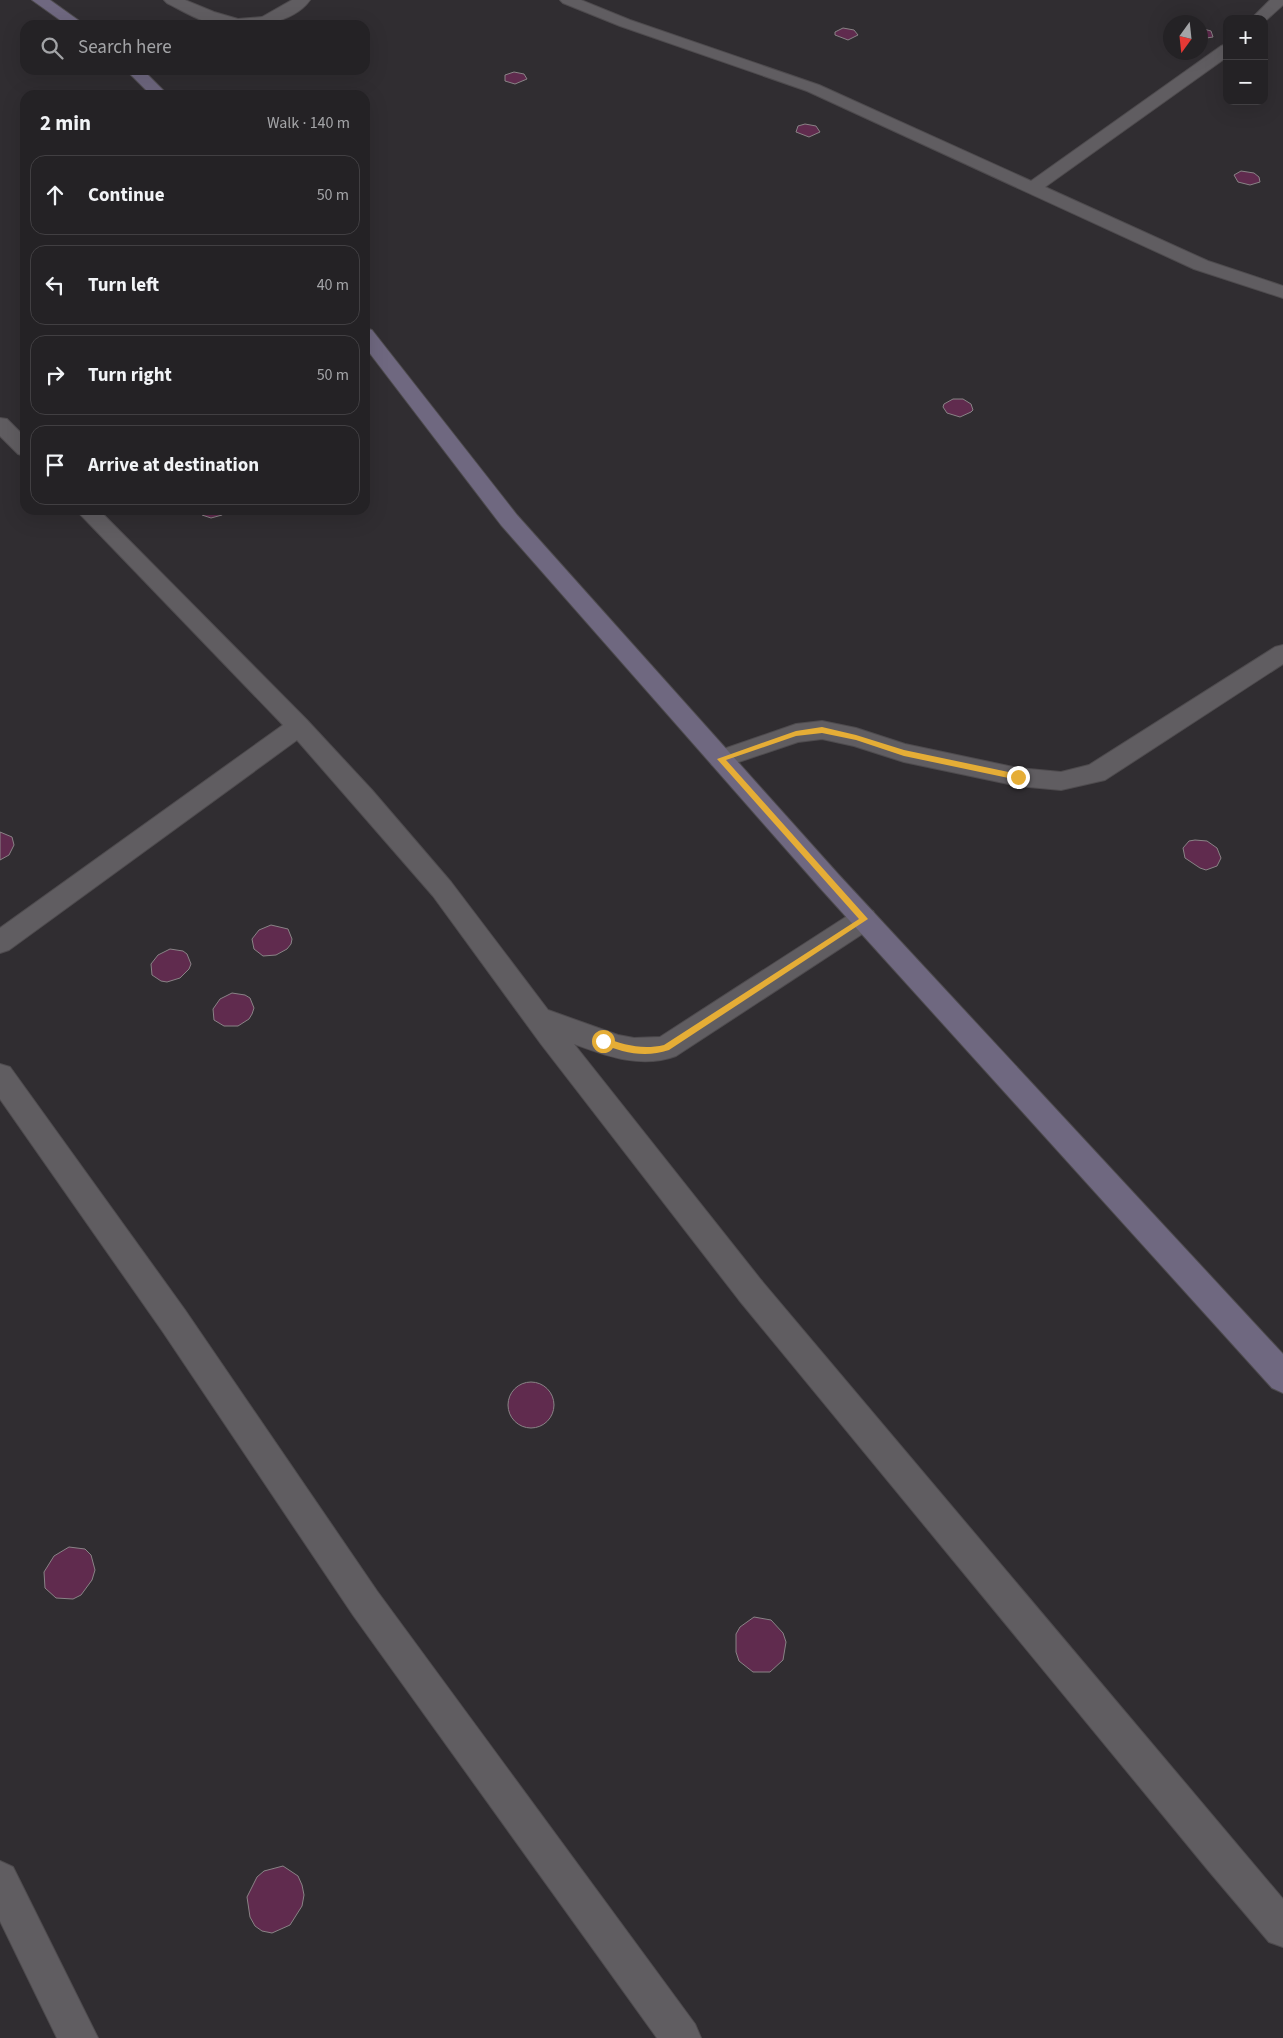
<!DOCTYPE html>
<html lang="en">
<head>
<meta charset="utf-8">
<style>
  :root { --surface:#242225; --page:#302f32; --text:#f1f3f6; --muted:#a3a4a7; --line:#413f42 }
  body { margin:0; font-family:"Source Sans 3",sans-serif; background:var(--page); color:var(--text) }
  .controls { position:absolute; right:15px; top:15px; display:grid; overflow:hidden; border-radius:10px; box-shadow:0 5px 20px #0002 }
  .controls button { width:45px; height:45px; display:grid; place-items:center; padding:0; border:0; border-bottom:1px solid var(--line); background:var(--surface); color:var(--text); font:25px sans-serif }
  .compass { position:absolute; left:1163px; top:15px; width:45px; height:45px; border-radius:50%; background:var(--surface); box-shadow:0 5px 20px #0002; rotate:195deg }
  .stop { position:absolute; width:15px; height:15px; margin:-11px; border:4px solid #e5ad36; border-radius:50%; background:#fff }
  .stop.end { background:#e5ad36; border-color:#fff; box-shadow:0 1px 5px #0008 }
  .list { margin:0; padding:0; list-style:none }
  h2 { display:flex; justify-content:space-between; align-items:center; height:65px; margin:0; padding:0 20px; font-size:21px }
  h2 small { font-size:16px; font-weight:400; color:var(--muted) }
  .list li { display:grid; grid-template-columns:32px 1fr auto; gap:15px; align-items:center; box-sizing:border-box; height:80px; margin:0 10px 10px; padding:0 10px; border:1px solid var(--line); border-radius:15px }
  .list b { display:block; font-size:19px; white-space:nowrap }
  .list em { font-size:16px; font-style:normal; color:var(--muted) }
  .icon { flex:none; width:28px; height:28px; fill:none; stroke:currentColor; stroke-width:2; stroke-linecap:round; stroke-linejoin:round }
  .map { position:relative; flex:none; width:1283px; height:2038px; overflow:hidden }
  .search { position:absolute; background:var(--surface); box-shadow:0 5px 20px #0002; left:20px; top:20px; width:350px; height:55px; display:flex; align-items:center; gap:12px; box-sizing:border-box; padding:0 18px; border-radius:15px; color:var(--muted); font-size:19px }
  .panel { position:absolute; background:var(--surface); box-shadow:0 5px 20px #0002; left:20px; top:90px; width:350px; height:425px; border-radius:15px }
  .map>svg:first-child { display:block }
</style>
</head>
<body>
<div class="map">
<svg width="1283" height="2038" viewBox="0 0 1283 2038">
  <rect width="100%" height="100%" fill="#302d31"/>
  <g fill="#602b4e" stroke="#898386">
    <path d="M 843,28 L 854,30 L 858,35 L 848,40 L 835,35 L 835,32 Z"/>
    <path d="M 1200,28 L 1211,31 L 1213,37 L 1200,39 Z"/>
    <path d="M 514,72 L 524,74 L 527,79 L 515,84 L 505,81 L 505,75 Z"/>
    <path d="M 805,124 L 816,126 L 820,132 L 809,137 L 796,132 L 798,126 Z"/>
    <path d="M 1241,171 L 1254,173 L 1259,177 L 1260,182 L 1250,185 L 1238,182 L 1234,175 Z"/>
    <path d="M 953,399 L 963,399 L 971,404 L 973,410 L 971,412 L 960,417 L 947,413 L 943,407 L 944,404 Z"/>
    <path d="M 198,510 L 228,510 L 222,515 L 211,518 L 202,515 Z"/>
    <path d="M 0,832 L 12,837 L 14,845 L 9,855 L 0,860 Z"/>
    <path d="M 1195,840 L 1207,841 L 1217,848 L 1221,858 L 1217,866 L 1206,870 L 1200,868 L 1185,858 L 1183,848 L 1189,841 Z"/>
    <path d="M 271,925 L 288,929 L 292,939 L 291,944 L 287,949 L 276,955 L 263,956 L 254,949 L 252,939 L 259,930 Z"/>
    <path d="M 170,949 L 183,951 L 187,954 L 191,964 L 189,969 L 180,978 L 167,982 L 161,981 L 152,975 L 151,964 L 158,955 Z"/>
    <path d="M 232,993 L 245,995 L 250,998 L 254,1008 L 252,1014 L 249,1019 L 238,1026 L 224,1026 L 214,1020 L 213,1009 L 220,999 Z"/>
    <circle cx="531" cy="1405" r="23"/>
    <path d="M 69,1547 L 85,1549 L 91,1555 L 95,1570 L 92,1580 L 81,1595 L 73,1599 L 56,1598 L 45,1588 L 44,1572 L 54,1556 Z"/>
    <path d="M 754,1617 L 771,1620 L 783,1633 L 786,1642 L 783,1660 L 770,1672 L 753,1672 L 739,1661 L 736,1652 L 736,1634 L 740,1627 Z"/>
    <path d="M 283,1866 L 298,1876 L 302,1885 L 304,1895 L 302,1906 L 290,1925 L 272,1933 L 262,1931 L 255,1926 L 250,1917 L 247,1897 L 257,1877 L 264,1871 Z"/>
  </g>
  <g fill="none" stroke-linecap="round" stroke-linejoin="round">
    <defs>
      <g id="street">
        <path d="M 164,0 L 185,0 L 214,12 L 238,19 L 262,17 L 292,0 L 310,0 C 292,25 248,29 220,25 C 202,23 183,11 167,3 Z"/>
        <path d="M 560,0 L 581,0 L 630,20 L 819,85 L 1031,181 L 1221,46 L 1227,44 L 1227,57 L 1045,187 L 1208,261 L 1283,286 L 1283,298 L 1194,269 L 807,91 L 620,26 L 563,3 Z"/>
        <path d="M 1270,0 L 1283,0 L 1283,5 L 1264,22 L 1264,19 L 1251,19 Z"/>
        <path d="M 0,418 L 7,419 L 25,437 L 25,456 L 18,454 L 0,436 Z"/>
        <path d="M 76,510 L 99,510 L 307,720 L 372,790 L 451,882 L 548,1010 L 618,1035 L 634,1038 L 660,1037 L 855,911 L 864,908 L 873,911 L 877,919 L 873,927 L 676,1056 C 641,1069 607,1056 574,1044 L 761,1280 L 1283,1899 L 1283,1947 L 1269,1942 L 1208,1870 L 739,1300 L 541,1044 L 433,896 L 297,740 L 9,950 L 0,953 L 0,928 L 283,725 Z"/>
        <path d="M 1283,645 L 1283,664 L 1105,780 L 1061,790 L 1018,786 L 904,762 L 854,746 L 822,739 L 798,742 L 721,768 L 712,765 L 709,759 L 712,753 L 796,724 L 822,721 L 856,728 L 905,744 L 1018,768 L 1061,772 L 1089,765 L 1275,647 Z"/>
        <path d="M 0,1064 L 10,1067 L 185,1310 L 377,1591 L 695,2024 L 701,2038 L 657,2038 L 353,1615 L 163,1332 L 0,1099 Z"/>
        <path d="M 0,1861 L 13,1867 L 98,2038 L 57,2038 L 0,1921 Z"/>
      </g>
      <g id="secondary">
        <path d="M 32,0 L 50,0 L 85,25 L 67,25 Z"/>
        <path d="M 126,70 L 143,70 L 168,95 L 151,95 Z"/>
        <path d="M 365,328 L 372,330 L 517,515 L 839,875 L 1283,1354 L 1283,1393 L 1272,1388 L 821,889 L 501,525 L 365,347 Z"/>
      </g>
    </defs>
    <use href="#street" stroke="#4e4b4e" stroke-width="2"/>
    <use href="#secondary" stroke="#4e4b4e" stroke-width="2"/>
    <use href="#street" fill="#605d61" fill-rule="evenodd"/>
    <use href="#secondary" fill="#6f6880" fill-rule="evenodd"/>
  </g>
  <path fill="#e5ad36" d="M 822,727 L 856,735 L 904,750 L 1018,774 L 1021,777 L 1018,780 L 904,756 L 856,740 L 822,733 L 796,736 L 726,760 L 868,919 L 669,1050 C 645,1058 623,1053 600,1043 L 600,1039 L 603,1037 C 624,1045 642,1050 664,1045 L 859,919 L 717,759 L 796,731 Z"/>
</svg>
<div class="controls">
<button>+</button>
<button>−</button>
</div>
<svg class="compass" viewBox="-18 -18 36 36"><path d="M0-13l5 13h-10z" fill="#e53935"/><path d="M0 13l5-13h-10z" fill="#a3a4a7"/></svg>
<div class="stop" style="left:603px;top:1041px"></div>
<div class="stop end" style="left:1018px;top:777px"></div>
<div class="search"><svg class="icon" aria-label="search" viewBox="0 0 24 24"><circle cx="10" cy="10" r="6"/><path d="M15 15l6 6"/></svg>Search here</div>
<section class="panel">
<h2>2 min<small>Walk · 140 m</small></h2>
<ul class="list">
<li><svg class="icon" aria-label="ahead" viewBox="0 0 24 24"><path d="M12 20V5M6 11l6-6 6 6"/></svg><div><b>Continue</b></div><em>50 m</em></li>
<li><svg class="icon" aria-label="left" viewBox="0 0 24 24"><path d="M17 20v-9H6M10 6l-5 5 5 5"/></svg><div><b>Turn left</b></div><em>40 m</em></li>
<li><svg class="icon" aria-label="right" viewBox="0 0 24 24"><path d="M7 20v-9h11M14 6l5 5-5 5"/></svg><div><b>Turn right</b></div><em>50 m</em></li>
<li><svg class="icon" aria-label="arrive" viewBox="0 0 24 24"><path d="M6 21V4h12l-3 4 3 4H6"/></svg><div><b>Arrive at destination</b></div></li>
</ul>
</section>
</div>
</body>
</html>
